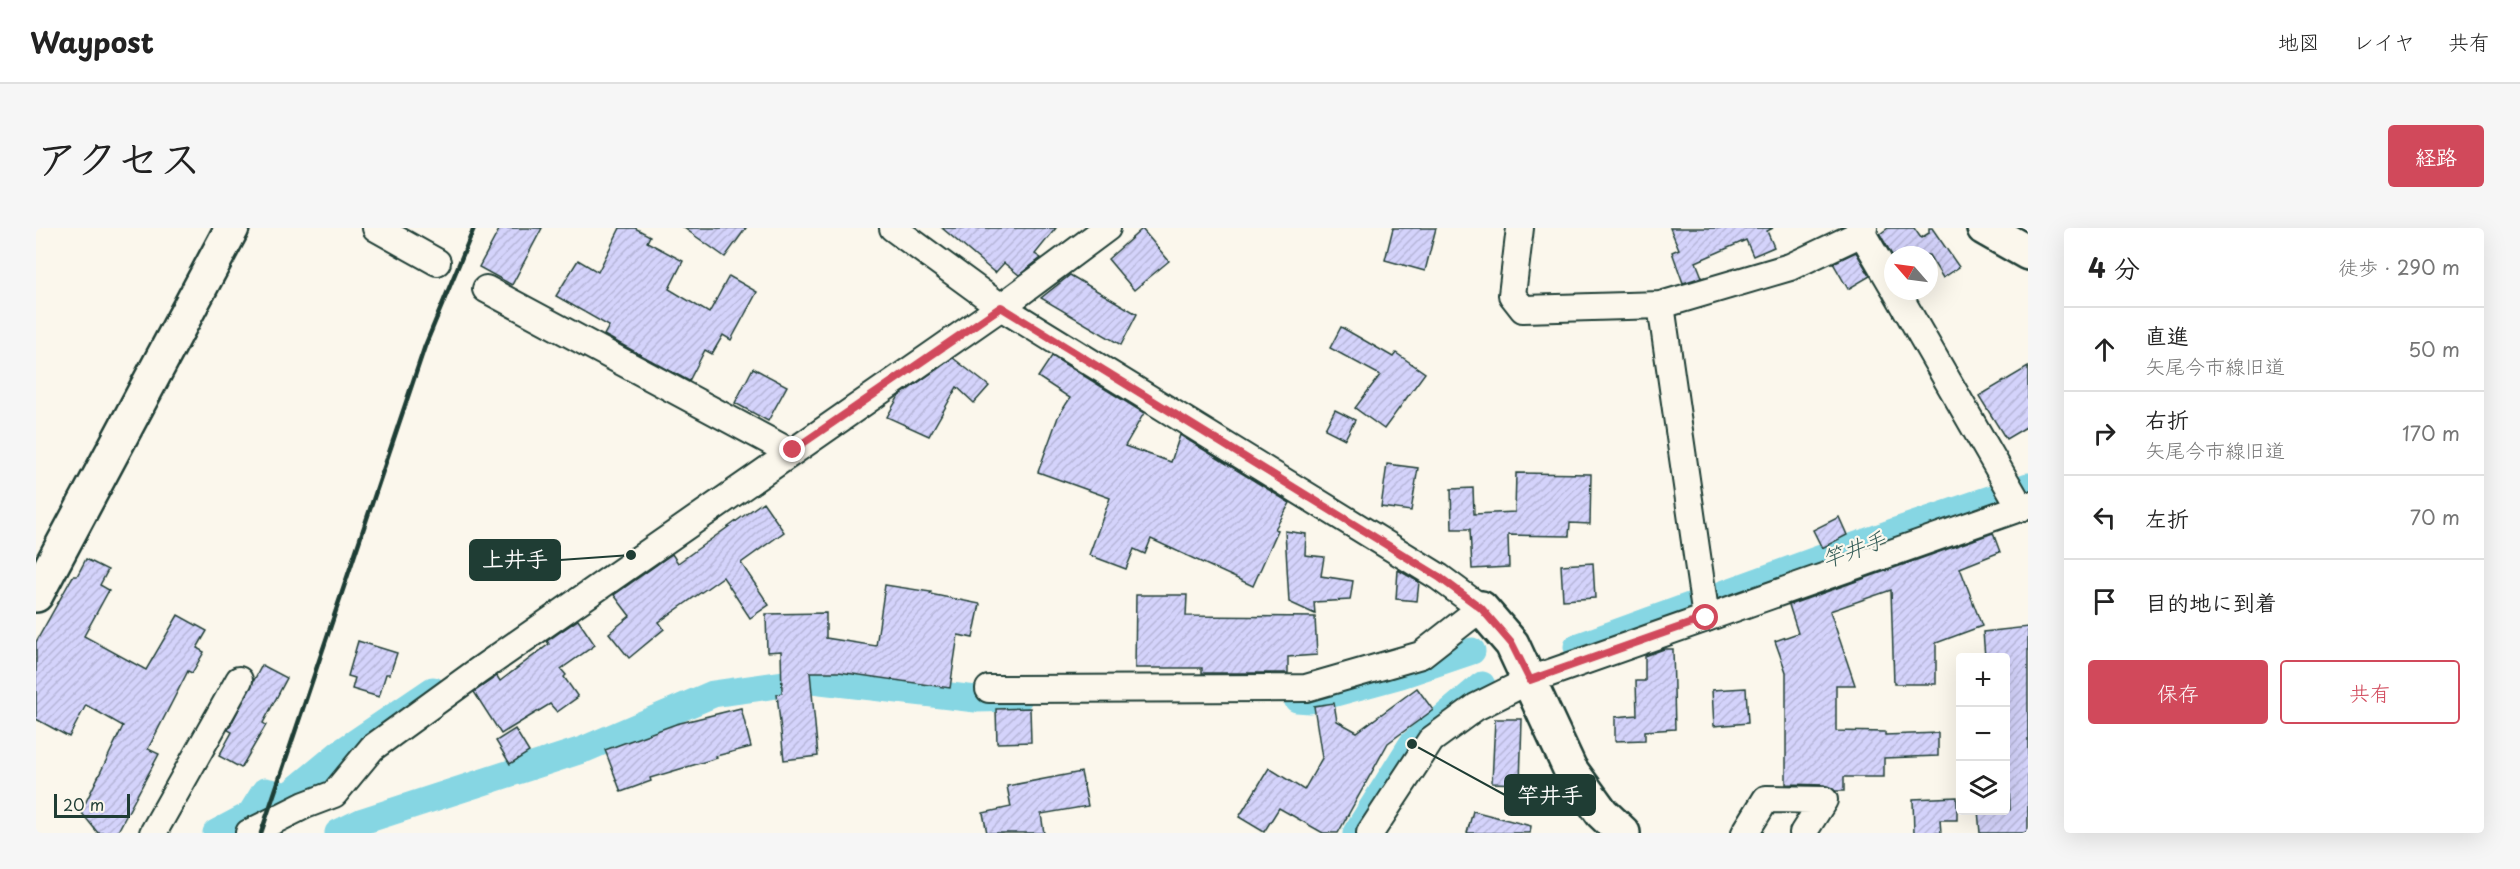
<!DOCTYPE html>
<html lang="ja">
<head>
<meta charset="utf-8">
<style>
  :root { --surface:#fff; --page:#f6f6f6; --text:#222; --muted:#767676; --line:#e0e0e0; --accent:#d1495b }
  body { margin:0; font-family:"Playpen Sans","Klee One",sans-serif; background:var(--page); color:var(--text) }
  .controls { position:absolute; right:18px; bottom:18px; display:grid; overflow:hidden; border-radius:6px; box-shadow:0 6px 24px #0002 }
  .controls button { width:54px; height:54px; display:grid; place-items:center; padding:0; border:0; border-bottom:2px solid var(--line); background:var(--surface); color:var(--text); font:30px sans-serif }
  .compass { position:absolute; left:1848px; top:18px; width:54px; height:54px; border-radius:50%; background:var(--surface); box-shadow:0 6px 24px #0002; rotate:298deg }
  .scale { position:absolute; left:18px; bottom:15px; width:76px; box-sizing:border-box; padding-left:6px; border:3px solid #1f3d34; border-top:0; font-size:16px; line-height:21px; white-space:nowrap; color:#1f3d34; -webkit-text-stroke:4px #fbf7ec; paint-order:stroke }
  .stop { position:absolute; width:18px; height:18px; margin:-14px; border:4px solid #d1495b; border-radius:50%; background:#fff }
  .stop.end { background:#d1495b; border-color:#fff; box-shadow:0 2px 6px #0008 }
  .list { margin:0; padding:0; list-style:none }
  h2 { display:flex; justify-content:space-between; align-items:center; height:78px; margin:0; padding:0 24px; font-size:26px }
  h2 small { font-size:20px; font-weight:400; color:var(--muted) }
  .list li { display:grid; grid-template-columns:39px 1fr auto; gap:18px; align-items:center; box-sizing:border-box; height:84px; padding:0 24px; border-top:2px solid var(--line) }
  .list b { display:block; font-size:22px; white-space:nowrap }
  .list p { margin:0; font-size:20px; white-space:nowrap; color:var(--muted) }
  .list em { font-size:20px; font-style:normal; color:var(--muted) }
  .actions { display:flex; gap:12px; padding:18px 24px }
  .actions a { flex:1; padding:14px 0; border:2px solid var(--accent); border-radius:6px; text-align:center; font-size:21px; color:var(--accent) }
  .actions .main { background:var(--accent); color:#fff }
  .icon { flex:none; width:33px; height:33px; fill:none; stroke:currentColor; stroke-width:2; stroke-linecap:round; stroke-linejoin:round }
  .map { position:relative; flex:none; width:1992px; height:605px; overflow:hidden; border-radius:6px }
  header { display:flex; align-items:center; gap:36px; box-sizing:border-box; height:84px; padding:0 30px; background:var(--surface); border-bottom:2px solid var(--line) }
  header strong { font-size:28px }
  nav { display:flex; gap:33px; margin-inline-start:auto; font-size:21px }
  .intro { display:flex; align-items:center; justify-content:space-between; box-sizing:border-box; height:144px; padding:0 36px }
  h1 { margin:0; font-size:42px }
  .button { padding:15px 27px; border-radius:6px; background:var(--accent); color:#fff; font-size:21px; font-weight:700 }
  main { display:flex; gap:36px; padding:0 36px }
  aside { flex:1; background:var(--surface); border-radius:6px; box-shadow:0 6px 24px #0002 }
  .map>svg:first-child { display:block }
</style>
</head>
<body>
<header>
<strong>Waypost</strong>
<nav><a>地図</a><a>レイヤ</a><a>共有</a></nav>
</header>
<div class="intro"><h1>アクセス</h1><a class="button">経路</a></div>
<main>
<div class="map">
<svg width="1992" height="605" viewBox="0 0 1992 605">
  <defs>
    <pattern id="building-hatch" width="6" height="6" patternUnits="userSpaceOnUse" patternTransform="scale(1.5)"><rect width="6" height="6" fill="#d4d3fb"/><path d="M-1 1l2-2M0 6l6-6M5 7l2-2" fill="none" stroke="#b6b6d8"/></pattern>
  </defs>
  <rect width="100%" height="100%" fill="#fbf7ec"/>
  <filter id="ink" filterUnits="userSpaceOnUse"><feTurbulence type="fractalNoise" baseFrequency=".0167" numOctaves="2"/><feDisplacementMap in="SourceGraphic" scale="12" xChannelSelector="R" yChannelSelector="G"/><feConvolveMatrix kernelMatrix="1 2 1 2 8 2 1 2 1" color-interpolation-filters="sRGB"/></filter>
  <g filter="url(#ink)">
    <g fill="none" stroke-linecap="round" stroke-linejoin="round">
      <g stroke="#86d6e3" stroke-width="27">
        <path d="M 1541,419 L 1860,303 L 1992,258"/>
        <path d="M 1261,471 L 1274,472 L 1365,447 L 1436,423"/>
        <path d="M 180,605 L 214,587 L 229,563 L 252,568 L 304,525 L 397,462"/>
        <path d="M 302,605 L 327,593 L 549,521 L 677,466 L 776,452 L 940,471 L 983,470"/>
        <path d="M 1320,605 L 1376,516 L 1446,457"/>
      </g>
    </g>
    <g fill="url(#building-hatch)" stroke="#1f3d34" stroke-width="1.5">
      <path d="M 464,0 L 506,0 L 476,57 L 443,39 Z"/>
      <path d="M 584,0 L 599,0 L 614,8 L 611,14 L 647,33 L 633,61 L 673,85 L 693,48 L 721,64 L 695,112 L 687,107 L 676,126 L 669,122 L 653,153 L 568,107 L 573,98 L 520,68 L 542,32 L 562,44 Z"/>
      <path d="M 648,0 L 710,0 L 689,29 Z"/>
      <path d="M 906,0 L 1020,0 L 999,26 L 1005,30 L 983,47 L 968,35 L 959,45 Z"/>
      <path d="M 1357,0 L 1400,0 L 1389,43 L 1349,32 Z"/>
      <path d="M 1634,0 L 1737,0 L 1731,3 L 1738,19 L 1717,28 L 1710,12 L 1660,34 L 1666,49 L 1647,55 L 1636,24 L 1643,21 Z"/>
      <path d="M 1852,0 L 1878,0 L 1885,10 L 1893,5 L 1893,0 L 1896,0 L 1923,39 L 1907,50 L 1893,27 L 1856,27 L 1844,6 Z"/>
      <path d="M 1106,1 L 1133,33 L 1098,62 L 1072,31 Z"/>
      <path d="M 1820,24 L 1834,48 L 1812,61 L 1797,35 Z"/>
      <path d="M 1034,47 L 1101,86 L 1085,117 L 1005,70 Z"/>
      <path d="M 1305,99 L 1357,129 L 1360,125 L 1389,145 L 1348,201 L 1319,180 L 1344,147 L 1294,120 Z"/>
      <path d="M 1016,128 L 1108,185 L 1089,218 L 1135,234 L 1144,207 L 1254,275 L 1239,301 L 1242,302 L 1217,358 L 1115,311 L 1109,326 L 1098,321 L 1090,341 L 1053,327 L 1074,270 L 1002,244 L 1022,189 L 1034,170 L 1002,149 Z"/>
      <path d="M 917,130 L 953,158 L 938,175 L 921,159 L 893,208 L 851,189 L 863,168 Z"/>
      <path d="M 1992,139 L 1992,198 L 1970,211 L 1943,168 Z"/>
      <path d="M 717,140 L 751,158 L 732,193 L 699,175 Z"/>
      <path d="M 1299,182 L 1319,192 L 1309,211 L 1289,201 Z"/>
      <path d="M 1351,236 L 1382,240 L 1375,283 L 1345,279 Z"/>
      <path d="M 1480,245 L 1555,246 L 1554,296 L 1534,295 L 1533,308 L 1472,307 L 1473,339 L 1436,341 L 1434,301 L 1416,301 L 1415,261 L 1437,260 L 1438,286 L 1479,284 Z"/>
      <path d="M 727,274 L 748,304 L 705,335 L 733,377 L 714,390 L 687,349 L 623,394 L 628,401 L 593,430 L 573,405 L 594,388 L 578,367 L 636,326 L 642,335 Z"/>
      <path d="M 1803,289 L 1811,307 L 1786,320 L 1777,302 Z"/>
      <path d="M 1249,303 L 1270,306 L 1269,327 L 1288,329 L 1285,348 L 1317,353 L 1314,372 L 1278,374 L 1279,386 L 1253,374 Z"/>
      <path d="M 1957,305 L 1964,324 L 1924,340 L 1946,398 L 1900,415 L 1900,456 L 1858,456 L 1855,362 L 1794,383 L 1819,457 L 1800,457 L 1800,503 L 1849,504 L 1849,507 L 1902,505 L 1902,528 L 1848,530 L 1848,549 L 1808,549 L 1808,563 L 1799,563 L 1788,557 L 1750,556 L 1750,444 L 1739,413 L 1762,405 L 1753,377 Z"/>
      <path d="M 50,331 L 72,342 L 64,357 L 73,362 L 48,408 L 110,442 L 142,387 L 171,403 L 161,420 L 168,424 L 156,445 L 152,443 L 112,521 L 123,526 L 81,605 L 62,605 L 45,584 L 87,498 L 50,477 L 33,509 L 0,491 L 0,414 L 37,348 L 41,348 Z"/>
      <path d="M 1557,335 L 1559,370 L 1527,372 L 1525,337 Z"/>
      <path d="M 1362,342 L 1383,354 L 1381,373 L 1360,371 Z"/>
      <path d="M 849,357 L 895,364 L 894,366 L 944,376 L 937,410 L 922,407 L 914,460 L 803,444 L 774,444 L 782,528 L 748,532 L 741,466 L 746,465 L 745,423 L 731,424 L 730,386 L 790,385 L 790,410 L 840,418 Z"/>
      <path d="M 1100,367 L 1151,367 L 1150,388 L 1279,389 L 1281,427 L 1252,429 L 1252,445 L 1166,445 L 1166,440 L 1099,440 Z"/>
      <path d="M 542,392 L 559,417 L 525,441 L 530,447 L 528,449 L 542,469 L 521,484 L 514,476 L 465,506 L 438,464 L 461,448 L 464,453 L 513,416 L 511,413 Z"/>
      <path d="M 1992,399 L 1992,605 L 1944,605 L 1942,582 L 1974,582 L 1972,535 L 1970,535 L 1970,429 L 1949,429 L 1947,404 Z"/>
      <path d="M 322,413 L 361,425 L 354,446 L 350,446 L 343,469 L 316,461 L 319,450 L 312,448 Z"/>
      <path d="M 1628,421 L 1637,421 L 1639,501 L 1609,503 L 1609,512 L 1579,513 L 1579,489 L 1601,487 L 1600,453 L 1609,453 L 1609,428 Z"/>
      <path d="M 226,437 L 251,450 L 227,495 L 230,497 L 205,540 L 183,528 L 196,504 L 192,502 Z"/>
      <path d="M 1381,460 L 1397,482 L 1352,515 L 1302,605 L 1287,605 L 1243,580 L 1228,604 L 1203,589 L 1233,540 L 1268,562 L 1286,530 L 1278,478 L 1298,475 L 1301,493 L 1321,504 Z"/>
      <path d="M 1710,460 L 1712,495 L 1678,498 L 1676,462 Z"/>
      <path d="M 705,480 L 715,519 L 680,528 L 681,530 L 614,550 L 615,553 L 585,564 L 569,522 L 640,496 Z"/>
      <path d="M 994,480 L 995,514 L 961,515 L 960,481 Z"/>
      <path d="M 1459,491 L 1486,491 L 1484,556 L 1456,555 Z"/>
      <path d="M 479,501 L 493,524 L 474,536 L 460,513 Z"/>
      <path d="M 1045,544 L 1052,578 L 1005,586 L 1008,605 L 951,605 L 947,585 L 975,579 L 971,558 Z"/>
      <path d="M 1921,569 L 1921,592 L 1904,592 L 1905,605 L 1878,605 L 1877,571 Z"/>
      <path d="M 1437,583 L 1495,598 L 1494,605 L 1431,605 Z"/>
    </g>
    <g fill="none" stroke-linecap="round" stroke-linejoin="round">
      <defs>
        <g id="minor">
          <path d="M 340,0 L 401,34"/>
          <path d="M 857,0 L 965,79 L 1403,349 L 1445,380 L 1385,427 L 1270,460 L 953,461"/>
          <path d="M 1484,0 L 1476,67 L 1487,81 L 1625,77 L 1754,39 L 1826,5 L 1828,0"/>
          <path d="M 1823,0 L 1857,58"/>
          <path d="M 450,61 L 754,224"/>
          <path d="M 1860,63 L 1985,280"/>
          <path d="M 1625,77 L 1670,390"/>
          <path d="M 117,605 L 203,452"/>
          <path d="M 213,605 L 269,577 L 298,566 L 336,520 L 442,443 L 965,79 L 1071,0"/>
          <path d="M 1334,605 L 1395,512 L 1440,479 L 1494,452 L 1992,277"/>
          <path d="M 1709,605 L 1730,571 L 1788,572 L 1767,605"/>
        </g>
        <g id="tertiary">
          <path d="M 0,367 L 196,0"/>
          <path d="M 1445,380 L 1476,416 L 1534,541 L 1566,585 L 1587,605"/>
        </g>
        <path id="secondary" d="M 1948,0 L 1992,25"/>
      </defs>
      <use href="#minor" stroke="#1f3d34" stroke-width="30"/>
      <use href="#tertiary" stroke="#1f3d34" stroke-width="38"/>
      <use href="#secondary" stroke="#1f3d34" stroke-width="38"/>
      <use href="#minor" stroke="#fbf7ec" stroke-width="26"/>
      <use href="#tertiary" stroke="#fbf7ec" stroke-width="33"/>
      <use href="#secondary" stroke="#fbf7ec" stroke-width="33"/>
      <path stroke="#1f3d34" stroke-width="4.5" d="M 225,605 L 389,118 L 438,0"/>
    </g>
  </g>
  <g fill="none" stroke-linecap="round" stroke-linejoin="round" filter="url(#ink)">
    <path stroke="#d1495b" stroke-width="8" d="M 757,222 L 965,79 L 1403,349 L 1445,380 L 1476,416 L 1494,452 L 1670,390"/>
  </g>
  <g text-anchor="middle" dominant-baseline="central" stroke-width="4.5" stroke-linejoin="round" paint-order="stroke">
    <g font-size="22" font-style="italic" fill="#345c57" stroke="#fbf7ec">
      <text transform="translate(1817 320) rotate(-20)">竿井手</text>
    </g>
  </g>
  <path fill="none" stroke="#1f3d34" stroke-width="2" d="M595 327L524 332M1376 516L1469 567"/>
  <g fill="#1f3d34" stroke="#fbf7ec" stroke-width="2">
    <circle cx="595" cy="327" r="6"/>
    <circle cx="1376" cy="516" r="6"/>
  </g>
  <g fill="#1f3d34" stroke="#1f3d34" stroke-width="2">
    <rect x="434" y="312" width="90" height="40" rx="6"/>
    <rect x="1469" y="547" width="90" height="40" rx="6"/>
  </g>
  <g font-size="22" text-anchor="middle" font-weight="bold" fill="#fff">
    <text x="479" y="339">上井手</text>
    <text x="1514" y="575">竿井手</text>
  </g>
</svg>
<div class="controls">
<button>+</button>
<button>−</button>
<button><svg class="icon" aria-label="layers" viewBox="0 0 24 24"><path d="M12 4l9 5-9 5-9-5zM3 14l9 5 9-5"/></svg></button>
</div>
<svg class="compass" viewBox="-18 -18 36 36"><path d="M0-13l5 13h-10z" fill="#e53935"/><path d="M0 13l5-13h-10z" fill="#767676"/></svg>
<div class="scale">20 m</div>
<div class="stop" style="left:1670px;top:390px"></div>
<div class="stop end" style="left:757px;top:222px"></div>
</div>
<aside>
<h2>4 分<small>徒歩 · 290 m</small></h2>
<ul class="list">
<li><svg class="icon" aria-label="ahead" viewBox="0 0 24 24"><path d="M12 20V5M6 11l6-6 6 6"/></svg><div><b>直進</b><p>矢尾今市線旧道</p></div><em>50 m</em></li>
<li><svg class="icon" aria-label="right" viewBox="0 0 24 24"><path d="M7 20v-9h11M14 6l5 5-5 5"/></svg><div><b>右折</b><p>矢尾今市線旧道</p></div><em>170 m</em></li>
<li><svg class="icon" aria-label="left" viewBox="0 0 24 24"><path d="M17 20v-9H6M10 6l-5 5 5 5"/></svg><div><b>左折</b></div><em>70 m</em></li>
<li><svg class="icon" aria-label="arrive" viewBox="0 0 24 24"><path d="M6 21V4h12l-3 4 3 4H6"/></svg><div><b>目的地に到着</b></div></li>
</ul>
<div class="actions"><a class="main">保存</a><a>共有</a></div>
</aside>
</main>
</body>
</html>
